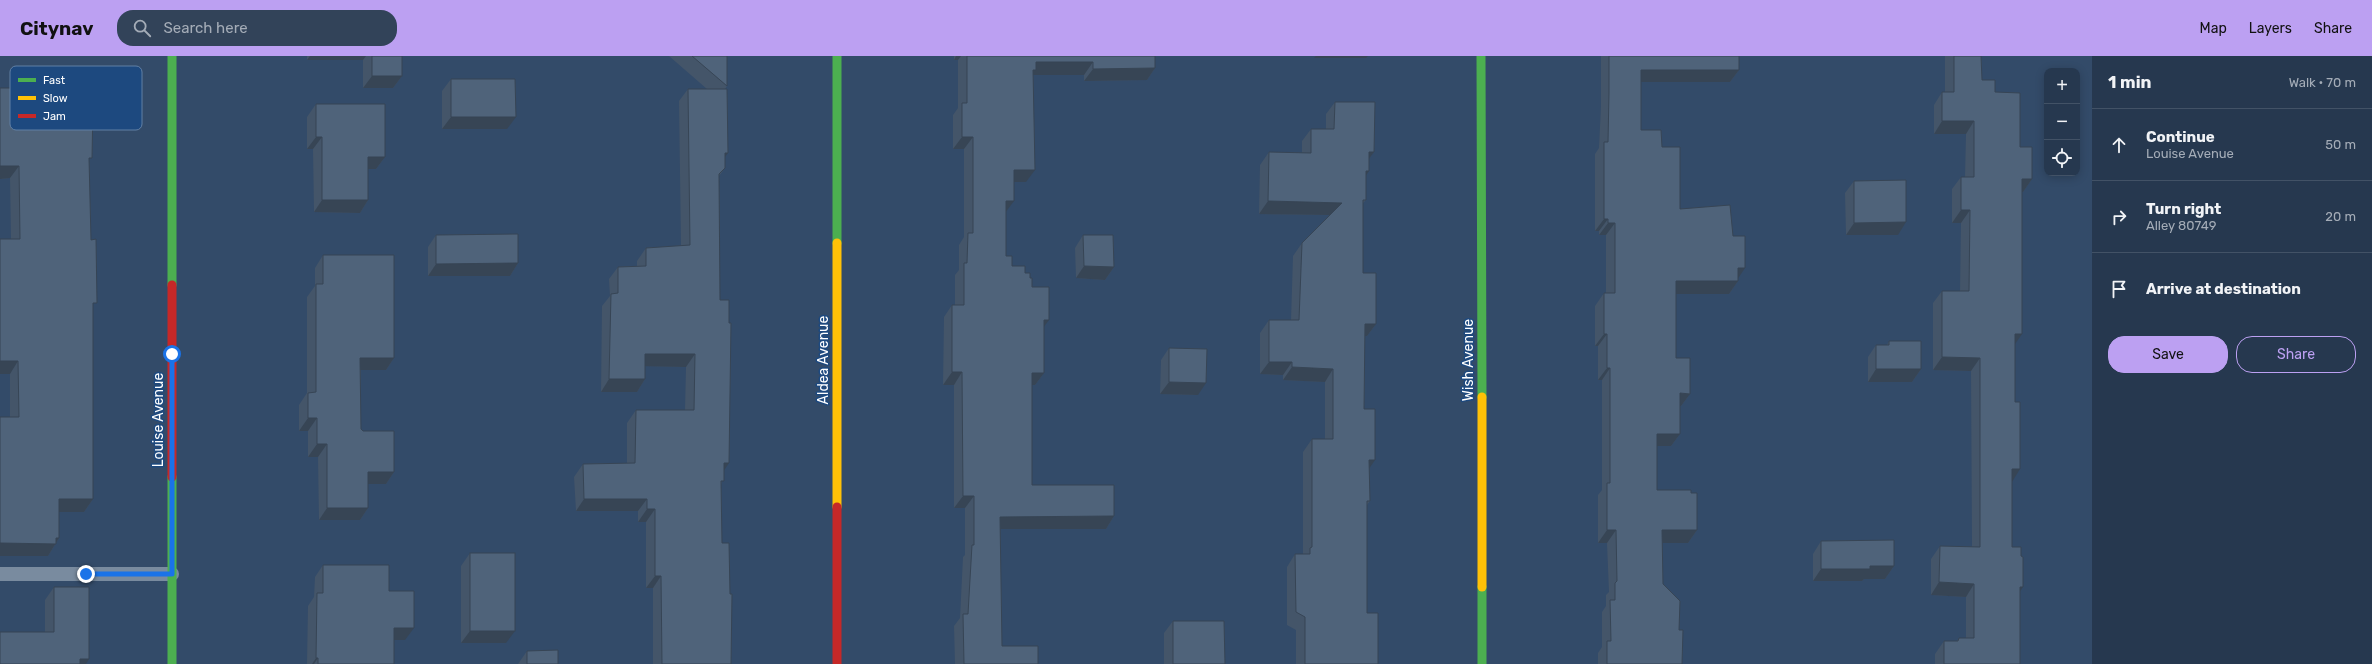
<!DOCTYPE html>
<html lang="en">
<head>
<meta charset="utf-8">
<style>
  :root { --surface:#26384f; --page:#324359; --text:#f1f3f6; --muted:#a4acb7; --line:#425266; --accent:#bca0f2 }
  body { margin:0; font-family:Rubik,sans-serif; background:var(--page); color:var(--text) }
  .controls { position:absolute; right:12px; top:12px; display:grid; overflow:hidden; border-radius:8px; box-shadow:0 2px 10px #0003 }
  .controls button { width:36px; height:36px; display:grid; place-items:center; padding:0; border:0; border-bottom:1px solid var(--line); background:var(--surface); color:var(--text); font:20px sans-serif }
  .stop { position:absolute; width:12px; height:12px; margin:-9px; border:3px solid #1a73e8; border-radius:50%; background:#fff }
  .stop.end { background:#1a73e8; border-color:#fff; box-shadow:0 1px 4px #0008 }
  .list { margin:0; padding:0; list-style:none }
  h2 { display:flex; justify-content:space-between; align-items:center; height:52px; margin:0; padding:0 16px; font-size:17px }
  h2 small { font-size:13px; font-weight:400; color:var(--muted) }
  .list li { display:grid; grid-template-columns:26px 1fr auto; gap:12px; align-items:center; box-sizing:border-box; height:72px; padding:0 16px; border-top:1px solid var(--line) }
  .list b { display:block; font-size:15px; white-space:nowrap }
  .list p { margin:0; font-size:13px; white-space:nowrap; color:var(--muted) }
  .list em { font-size:13px; font-style:normal; color:var(--muted) }
  .actions { display:flex; gap:8px; padding:12px 16px }
  .actions a { flex:1; padding:9px 0; border:1px solid var(--accent); border-radius:16px; text-align:center; font-size:14px; color:var(--accent) }
  .actions .main { background:var(--accent); color:#111 }
  .icon { flex:none; width:22px; height:22px; fill:none; stroke:currentColor; stroke-width:2; stroke-linecap:round; stroke-linejoin:round }
  .map { position:relative; flex:none; width:2092px; height:608px; overflow:hidden }
  header { display:flex; align-items:center; gap:24px; box-sizing:border-box; height:56px; padding:0 20px; background:var(--accent); color:#111 }
  header strong { font-size:19px }
  nav { display:flex; gap:22px; margin-inline-start:auto; font-size:14px }
  .search { width:280px; height:36px; background:var(--page); display:flex; align-items:center; gap:10px; box-sizing:border-box; padding:0 14px; border-radius:16px; color:var(--muted); font-size:15px }
  main { display:flex }
  aside { flex:1; background:var(--surface) }
  .map>svg:first-child { display:block }
</style>
</head>
<body>
<header>
<strong>Citynav</strong>
<div class="search"><svg class="icon" aria-label="search" viewBox="0 0 24 24"><circle cx="10" cy="10" r="6"/><path d="M15 15l6 6"/></svg>Search here</div>
<nav><a>Map</a><a>Layers</a><a>Share</a></nav>
</header>
<main>
<div class="map">
<svg width="2092" height="608" viewBox="0 0 2092 608">
  <rect width="100%" height="100%" fill="#334b69"/>
  <g fill="none" stroke-linecap="round" stroke-linejoin="round">
    <path stroke="#798b9f" stroke-width="14" d="M 0,518 L 172,518"/>
    <g stroke="#4caf50" stroke-width="9">
      <path d="M 172,0 L 172,229"/>
      <path d="M 837,0 L 837,187"/>
      <path d="M 1481,0 L 1482,341"/>
      <path d="M 172,421 L 172,608"/>
      <path d="M 1482,531 L 1482,608"/>
    </g>
    <g stroke="#ffc107" stroke-width="9">
      <path d="M 837,187 L 837,451"/>
      <path d="M 1482,341 L 1482,531"/>
    </g>
    <g stroke="#c62828" stroke-width="9">
      <path d="M 172,229 L 172,421"/>
      <path d="M 837,451 L 837,608"/>
    </g>
  </g>
  <g fill="#445569">
    <path d="M 307,0 L 402,0 L 402,20 L 393,32 L 363,32 L 363,4 L 307,4 Z"/>
    <path d="M 669,0 L 727,0 L 727,30 L 725,33 L 725,112 L 719,120 L 720,244 L 724,414 L 721,430 L 722,487 L 731,608 L 653,608 L 653,532 L 646,532 L 646,466 L 638,466 L 638,455 L 576,455 L 574,421 L 583,408 L 627,407 L 627,367 L 636,354 L 685,354 L 686,311 L 645,310 L 645,323 L 637,336 L 601,336 L 602,250 L 610,240 L 609,223 L 618,211 L 637,210 L 637,205 L 646,192 L 681,190 L 679,45 L 688,33 L 707,33 Z"/>
    <path d="M 954,0 L 1155,0 L 1155,12 L 1147,24 L 1084,25 L 1084,19 L 1033,19 L 1026,126 L 1014,126 L 1006,156 L 1006,200 L 1012,210 L 1025,217 L 1030,222 L 1044,271 L 1044,317 L 1035,329 L 1032,329 L 1032,429 L 1114,460 L 1106,473 L 1000,473 L 1002,590 L 1038,608 L 955,608 L 954,570 L 960,562 L 963,501 L 965,499 L 965,452 L 954,452 L 954,329 L 943,329 L 944,261 L 952,249 L 955,249 L 955,219 L 959,214 L 959,189 L 964,181 L 964,93 L 953,93 L 953,59 L 958,52 L 958,4 L 954,4 Z"/>
    <path d="M 1601,0 L 1739,0 L 1739,14 L 1730,26 L 1641,26 L 1641,74 L 1662,91 L 1680,153 L 1733,180 L 1738,222 L 1738,225 L 1729,238 L 1676,238 L 1676,302 L 1690,338 L 1681,350 L 1680,350 L 1680,378 L 1671,390 L 1657,390 L 1657,434 L 1691,437 L 1697,474 L 1688,487 L 1662,487 L 1663,528 L 1679,574 L 1682,608 L 1598,608 L 1598,597 L 1602,591 L 1602,556 L 1606,550 L 1606,539 L 1609,536 L 1607,487 L 1598,487 L 1598,439 L 1602,434 L 1602,324 L 1598,324 L 1598,290 L 1595,290 L 1595,250 L 1604,237 L 1606,237 L 1606,179 L 1599,179 L 1599,175 L 1595,175 L 1595,98 L 1599,92 L 1601,50 Z"/>
    <path d="M 1945,0 L 1981,0 L 1982,24 L 1995,36 L 2020,91 L 2032,123 L 2023,136 L 2022,136 L 2015,289 L 2012,425 L 2012,491 L 2020,536 L 2020,608 L 1935,608 L 1935,598 L 1944,585 L 1957,585 L 1959,582 L 1966,582 L 1966,541 L 1931,539 L 1931,503 L 1940,490 L 1972,491 L 1971,315 L 1933,314 L 1933,247 L 1942,235 L 1960,235 L 1961,167 L 1952,167 L 1952,133 L 1961,121 L 1965,121 L 1966,78 L 1934,78 L 1934,49 L 1942,36 L 1945,36 Z"/>
    <path d="M 451,23 L 507,73 L 442,73 L 442,35 Z"/>
    <path d="M 1335,46 L 1374,96 L 1369,102 L 1366,119 L 1366,144 L 1363,147 L 1363,217 L 1376,268 L 1367,280 L 1365,280 L 1364,353 L 1369,413 L 1370,445 L 1367,449 L 1367,557 L 1378,608 L 1296,608 L 1296,574 L 1287,569 L 1287,511 L 1295,498 L 1303,498 L 1303,396 L 1312,383 L 1325,383 L 1325,326 L 1283,324 L 1283,319 L 1260,318 L 1260,277 L 1269,264 L 1291,264 L 1293,200 L 1302,187 L 1330,159 L 1259,158 L 1260,109 L 1269,96 L 1302,97 L 1302,85 L 1311,73 L 1326,73 L 1326,58 Z"/>
    <path d="M 316,48 L 385,101 L 376,113 L 368,113 L 368,144 L 360,157 L 314,156 L 313,93 L 307,93 L 307,61 Z"/>
    <path d="M 65,49 L 89,106 L 93,251 L 93,443 L 84,456 L 59,456 L 59,482 L 48,500 L 10,361 L 10,318 L 0,318 L 0,183 L 11,183 L 10,122 L 0,123 Z"/>
    <path d="M 1854,125 L 1898,179 L 1846,179 L 1845,137 Z"/>
    <path d="M 436,179 L 518,207 L 510,220 L 428,220 L 428,191 Z"/>
    <path d="M 1083,179 L 1114,211 L 1105,224 L 1076,222 L 1075,192 Z"/>
    <path d="M 323,199 L 394,302 L 386,314 L 361,314 L 361,373 L 394,416 L 386,428 L 368,428 L 368,452 L 360,464 L 319,464 L 318,401 L 308,401 L 308,375 L 299,375 L 299,349 L 307,337 L 307,241 L 315,230 L 315,212 Z"/>
    <path d="M 1889,285 L 1921,313 L 1912,326 L 1868,326 L 1868,301 L 1876,289 L 1887,289 Z"/>
    <path d="M 1169,292 L 1198,339 L 1160,338 L 1161,304 Z"/>
    <path d="M 1821,485 L 1894,510 L 1885,523 L 1864,523 L 1862,525 L 1813,525 L 1813,498 Z"/>
    <path d="M 470,497 L 506,587 L 461,587 L 461,510 Z"/>
    <path d="M 323,509 L 389,535 L 405,584 L 394,584 L 394,608 L 307,608 L 308,550 L 314,541 L 315,521 Z"/>
    <path d="M 54,531 L 86,608 L 45,576 L 45,544 Z"/>
    <path d="M 1173,565 L 1225,608 L 1164,608 L 1164,577 Z"/>
    <path d="M 527,595 L 558,608 L 518,608 Z"/>
  </g>
  <g fill="#374555">
    <path d="M 310,0 L 366,0 L 363,4 L 307,4 Z"/>
    <path d="M 956,0 L 961,0 L 958,4 L 954,4 Z"/>
    <path d="M 1316,0 L 1368,0 L 1366,2 L 1314,2 Z"/>
    <path d="M 1036,6 L 1093,6 L 1084,19 L 1033,19 L 1027,26 Z"/>
    <path d="M 1155,12 L 1147,24 L 1084,25 L 1093,13 Z"/>
    <path d="M 1641,14 L 1739,14 L 1730,26 L 1632,26 Z"/>
    <path d="M 372,20 L 402,20 L 393,32 L 363,32 Z"/>
    <path d="M 451,61 L 516,61 L 507,73 L 442,73 Z"/>
    <path d="M 1942,65 L 1974,65 L 1966,78 L 1934,78 Z"/>
    <path d="M 316,81 L 322,81 L 313,93 L 307,93 Z"/>
    <path d="M 962,81 L 973,81 L 964,93 L 953,93 Z"/>
    <path d="M 1369,96 L 1374,96 L 1365,108 Z"/>
    <path d="M 725,97 L 728,97 L 719,109 Z"/>
    <path d="M 368,101 L 385,101 L 376,113 L 359,113 Z"/>
    <path d="M 0,110 L 19,110 L 10,122 L 0,123 Z"/>
    <path d="M 1014,114 L 1035,114 L 1026,126 L 1005,126 Z"/>
    <path d="M 1366,115 L 1369,115 L 1361,127 Z"/>
    <path d="M 2022,123 L 2032,123 L 2023,136 L 2013,136 Z"/>
    <path d="M 322,144 L 368,144 L 360,157 L 314,156 Z"/>
    <path d="M 1006,145 L 1014,145 L 1005,157 Z"/>
    <path d="M 1268,145 L 1342,147 L 1333,159 L 1259,158 Z"/>
    <path d="M 1961,154 L 1970,154 L 1961,167 L 1952,167 Z"/>
    <path d="M 1604,163 L 1608,163 L 1599,175 L 1595,175 Z"/>
    <path d="M 1906,166 L 1898,179 L 1846,179 L 1854,167 Z"/>
    <path d="M 1608,167 L 1615,167 L 1606,179 L 1599,179 Z"/>
    <path d="M 518,207 L 510,220 L 428,220 L 436,208 Z"/>
    <path d="M 1084,210 L 1114,211 L 1105,224 L 1076,222 Z"/>
    <path d="M 1738,212 L 1745,212 L 1737,224 Z"/>
    <path d="M 1676,225 L 1738,225 L 1729,238 L 1668,238 Z"/>
    <path d="M 1044,264 L 1049,264 L 1040,276 Z"/>
    <path d="M 1365,268 L 1376,268 L 1367,280 L 1356,280 Z"/>
    <path d="M 1604,278 L 1607,278 L 1598,290 L 1595,290 Z"/>
    <path d="M 2015,278 L 2022,278 L 2013,291 Z"/>
    <path d="M 645,298 L 695,298 L 686,311 L 637,310 Z"/>
    <path d="M 1942,301 L 1980,302 L 1971,315 L 1933,314 Z"/>
    <path d="M 360,302 L 394,302 L 386,314 L 352,314 Z"/>
    <path d="M 0,305 L 18,305 L 10,318 L 0,318 Z"/>
    <path d="M 1269,306 L 1292,306 L 1283,319 L 1260,318 Z"/>
    <path d="M 1292,311 L 1333,313 L 1325,326 L 1283,324 Z"/>
    <path d="M 1607,312 L 1610,312 L 1602,324 L 1598,324 Z"/>
    <path d="M 1876,313 L 1921,313 L 1912,326 L 1868,326 Z"/>
    <path d="M 952,316 L 962,316 L 954,329 L 943,329 Z"/>
    <path d="M 1032,317 L 1044,317 L 1035,329 L 1023,329 Z"/>
    <path d="M 609,323 L 645,323 L 637,336 L 601,336 Z"/>
    <path d="M 1169,326 L 1206,327 L 1198,339 L 1160,338 Z"/>
    <path d="M 1680,337 L 1690,338 L 1681,350 L 1671,350 Z"/>
    <path d="M 308,362 L 317,362 L 308,375 L 299,375 Z"/>
    <path d="M 1657,378 L 1680,378 L 1671,390 L 1648,390 Z"/>
    <path d="M 317,388 L 327,388 L 318,401 L 308,401 Z"/>
    <path d="M 1369,404 L 1375,404 L 1366,417 Z"/>
    <path d="M 724,407 L 729,407 L 721,419 Z"/>
    <path d="M 2012,413 L 2020,413 L 2012,426 Z"/>
    <path d="M 368,416 L 394,416 L 386,428 L 360,428 Z"/>
    <path d="M 963,440 L 974,440 L 965,452 L 954,452 Z"/>
    <path d="M 59,443 L 93,443 L 84,456 L 51,456 Z"/>
    <path d="M 584,443 L 647,443 L 638,455 L 576,455 Z"/>
    <path d="M 327,452 L 368,452 L 360,464 L 319,464 Z"/>
    <path d="M 647,453 L 655,453 L 646,466 L 638,466 Z"/>
    <path d="M 1114,460 L 1106,473 L 992,473 L 1000,461 Z"/>
    <path d="M 1607,474 L 1616,474 L 1607,487 L 1598,487 Z"/>
    <path d="M 1662,474 L 1697,474 L 1688,487 L 1653,487 Z"/>
    <path d="M 56,482 L 59,482 L 48,500 L 0,500 L 0,487 Z"/>
    <path d="M 1870,510 L 1894,510 L 1885,523 L 1864,523 L 1862,525 L 1813,525 L 1821,513 Z"/>
    <path d="M 655,520 L 661,520 L 653,532 L 646,532 Z"/>
    <path d="M 1939,526 L 1974,528 L 1966,541 L 1931,539 Z"/>
    <path d="M 2020,531 L 2023,531 L 2015,543 Z"/>
    <path d="M 394,572 L 414,572 L 405,584 L 385,584 Z"/>
    <path d="M 470,575 L 515,575 L 506,587 L 461,587 Z"/>
    <path d="M 316,602 L 318,602 L 314,608 L 312,608 Z"/>
    <path d="M 80,603 L 89,603 L 86,608 L 76,608 Z"/>
  </g>
  <g fill="#4f637a" stroke="#374555">
    <rect x="372" y="0" width="30" height="20"/>
    <path d="M 692,0 L 727,0 L 727,30 Z"/>
    <path d="M 967,0 L 1155,0 L 1155,12 L 1093,13 L 1093,6 L 1036,6 L 1036,14 L 1033,14 L 1035,114 L 1014,114 L 1014,145 L 1006,145 L 1006,200 L 1012,200 L 1012,210 L 1025,210 L 1025,217 L 1030,217 L 1030,222 L 1032,222 L 1032,231 L 1049,231 L 1049,264 L 1044,264 L 1044,317 L 1032,317 L 1032,429 L 1114,429 L 1114,460 L 1000,461 L 1002,590 L 1038,590 L 1038,608 L 964,608 L 963,558 L 968,558 L 972,489 L 974,489 L 974,440 L 963,440 L 962,316 L 952,316 L 952,249 L 964,249 L 964,207 L 967,207 L 968,177 L 973,177 L 973,81 L 962,81 L 962,47 L 967,47 Z"/>
    <path d="M 1609,0 L 1739,0 L 1739,14 L 1641,14 L 1641,74 L 1661,74 L 1662,91 L 1680,91 L 1680,153 L 1730,149 L 1733,180 L 1745,180 L 1745,212 L 1738,212 L 1738,225 L 1676,225 L 1676,302 L 1690,302 L 1690,338 L 1680,337 L 1680,378 L 1657,378 L 1657,434 L 1691,434 L 1691,437 L 1697,437 L 1697,474 L 1662,474 L 1663,528 L 1680,545 L 1679,574 L 1683,574 L 1682,608 L 1607,608 L 1607,585 L 1611,585 L 1610,544 L 1615,544 L 1615,527 L 1617,525 L 1616,474 L 1607,474 L 1607,427 L 1610,427 L 1610,312 L 1607,312 L 1607,278 L 1604,278 L 1604,237 L 1615,237 L 1615,167 L 1608,167 L 1608,163 L 1604,163 L 1604,86 L 1608,86 L 1609,37 Z"/>
    <path d="M 1954,0 L 1981,0 L 1982,24 L 1995,24 L 1995,36 L 2020,37 L 2020,91 L 2032,91 L 2032,123 L 2022,123 L 2022,278 L 2015,278 L 2015,346 L 2020,346 L 2020,413 L 2012,413 L 2012,491 L 2021,491 L 2021,500 L 2023,501 L 2023,531 L 2020,531 L 2020,608 L 1944,608 L 1944,585 L 1958,585 L 1959,582 L 1974,582 L 1974,528 L 1939,526 L 1940,490 L 1980,491 L 1980,302 L 1942,301 L 1942,235 L 1969,235 L 1970,154 L 1961,154 L 1961,121 L 1974,121 L 1974,65 L 1942,65 L 1942,36 L 1954,36 Z"/>
    <path d="M 451,23 L 515,23 L 516,61 L 451,61 Z"/>
    <path d="M 0,32 L 65,32 L 65,49 L 93,49 L 92,102 L 89,102 L 91,184 L 96,183 L 97,247 L 93,247 L 93,443 L 59,443 L 59,482 L 56,482 L 56,488 L 0,487 L 0,361 L 19,361 L 18,305 L 0,305 L 0,183 L 20,183 L 19,110 L 0,110 Z"/>
    <path d="M 688,33 L 727,33 L 728,97 L 725,97 L 725,112 L 719,118 L 720,244 L 729,244 L 729,267 L 731,267 L 729,407 L 724,407 L 724,425 L 721,425 L 722,487 L 729,487 L 730,538 L 732,538 L 731,608 L 662,608 L 661,520 L 655,520 L 655,453 L 647,453 L 647,443 L 584,443 L 583,408 L 635,407 L 636,354 L 694,354 L 695,298 L 645,298 L 645,323 L 609,323 L 611,238 L 618,237 L 618,211 L 646,210 L 646,192 L 690,189 Z"/>
    <path d="M 1335,46 L 1375,46 L 1374,96 L 1369,96 L 1369,115 L 1366,115 L 1366,144 L 1363,144 L 1363,217 L 1376,217 L 1376,268 L 1365,268 L 1364,353 L 1375,353 L 1375,404 L 1369,404 L 1370,445 L 1367,445 L 1367,557 L 1378,557 L 1378,608 L 1305,608 L 1305,561 L 1296,556 L 1295,498 L 1310,498 L 1310,492 L 1312,491 L 1312,383 L 1333,383 L 1333,313 L 1292,311 L 1292,306 L 1269,306 L 1269,264 L 1299,264 L 1302,187 L 1342,147 L 1268,145 L 1269,96 L 1311,97 L 1311,73 L 1334,73 Z"/>
    <path d="M 316,48 L 385,48 L 385,101 L 368,101 L 368,144 L 322,144 L 322,81 L 316,81 Z"/>
    <path d="M 1906,124 L 1906,166 L 1854,167 L 1854,125 Z"/>
    <path d="M 518,178 L 518,207 L 436,208 L 436,179 Z"/>
    <path d="M 1083,179 L 1113,179 L 1114,211 L 1084,210 Z"/>
    <path d="M 323,199 L 394,199 L 394,302 L 360,302 L 361,373 L 363,375 L 394,375 L 394,416 L 368,416 L 368,452 L 327,452 L 327,388 L 317,388 L 317,362 L 308,362 L 308,337 L 316,336 L 316,228 L 323,228 Z"/>
    <path d="M 1889,285 L 1921,285 L 1921,313 L 1876,313 L 1876,289 L 1889,289 Z"/>
    <path d="M 1169,292 L 1207,293 L 1206,327 L 1169,326 Z"/>
    <path d="M 1894,484 L 1894,510 L 1870,510 L 1870,513 L 1821,513 L 1821,485 Z"/>
    <rect x="470" y="497" width="45" height="78"/>
    <path d="M 323,509 L 389,509 L 389,535 L 414,535 L 414,572 L 394,572 L 394,608 L 318,608 L 318,602 L 316,602 L 317,537 L 323,537 Z"/>
    <path d="M 54,531 L 89,531 L 89,603 L 80,603 L 80,608 L 0,608 L 0,576 L 54,576 Z"/>
    <path d="M 1173,565 L 1224,565 L 1225,608 L 1173,608 Z"/>
    <path d="M 558,594 L 558,608 L 527,608 L 527,595 Z"/>
  </g>
  <g fill="none" stroke-linecap="round" stroke-linejoin="round">
    <path stroke="#1a73e8" stroke-width="5" d="M 86,518 L 172,518 L 172,298"/>
  </g>
  <g text-anchor="middle" dominant-baseline="central" stroke-width="3" stroke-linejoin="round" paint-order="stroke">
    <g font-size="14" fill="#fff" stroke="#1d497f">
      <text transform="translate(823 304) rotate(-90)">Aldea Avenue</text>
      <text transform="translate(1468 304) rotate(-90)">Wish Avenue</text>
      <text transform="translate(158 364) rotate(-90)">Louise Avenue</text>
    </g>
  </g>
  <rect x="10" y="10" width="132" height="64" rx="6" fill="#1d497f" stroke="#6180a5" stroke-width="1"/>
  <rect x="18" y="22" width="18" height="4" fill="#4caf50"/>
  <rect x="18" y="40" width="18" height="4" fill="#ffc107"/>
  <rect x="18" y="58" width="18" height="4" fill="#c62828"/>
  <g font-size="11" fill="#fff">
    <text x="43" y="28">Fast</text>
    <text x="43" y="46">Slow</text>
    <text x="43" y="64">Jam</text>
  </g>
</svg>
<div class="controls">
<button>+</button>
<button>−</button>
<button><svg class="icon" aria-label="locate" viewBox="0 0 24 24"><circle cx="12" cy="12" r="6"/><path d="M12 2v4M12 18v4M2 12h4M18 12h4"/></svg></button>
</div>
<div class="stop" style="left:172px;top:298px"></div>
<div class="stop end" style="left:86px;top:518px"></div>
</div>
<aside>
<h2>1 min<small>Walk · 70 m</small></h2>
<ul class="list">
<li><svg class="icon" aria-label="ahead" viewBox="0 0 24 24"><path d="M12 20V5M6 11l6-6 6 6"/></svg><div><b>Continue</b><p>Louise Avenue</p></div><em>50 m</em></li>
<li><svg class="icon" aria-label="right" viewBox="0 0 24 24"><path d="M7 20v-9h11M14 6l5 5-5 5"/></svg><div><b>Turn right</b><p>Alley 80749</p></div><em>20 m</em></li>
<li><svg class="icon" aria-label="arrive" viewBox="0 0 24 24"><path d="M6 21V4h12l-3 4 3 4H6"/></svg><div><b>Arrive at destination</b></div></li>
</ul>
<div class="actions"><a class="main">Save</a><a>Share</a></div>
</aside>
</main>
</body>
</html>
